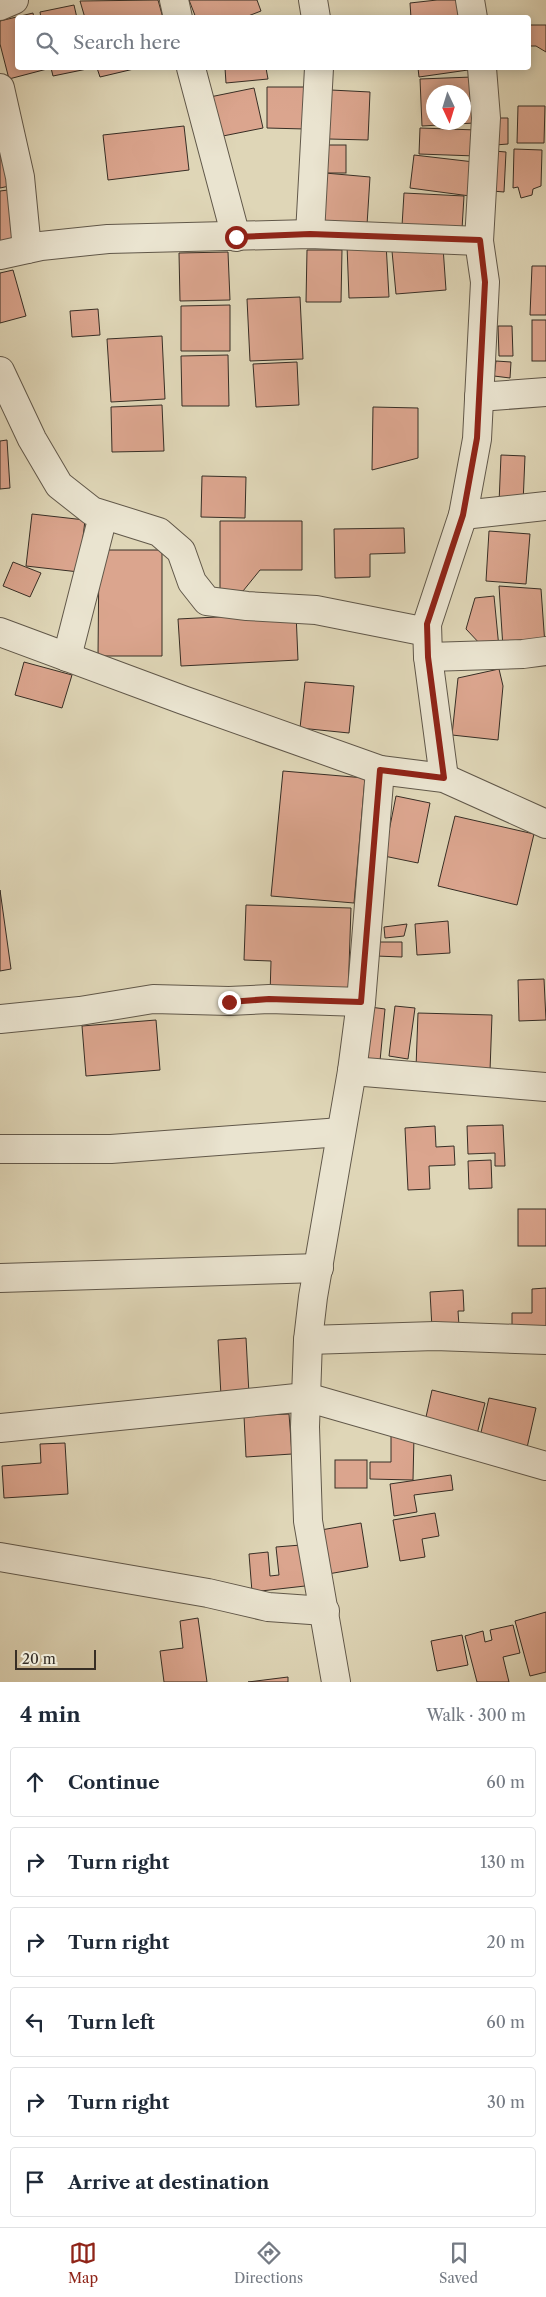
<!DOCTYPE html>
<html lang="en">
<head>
<meta charset="utf-8">
<style>
  :root { --surface:#fff; --page:#f2f2f3; --text:#1f2937; --muted:#747a83; --line:#e0e1e3; --accent:#8f2418 }
  body { margin:0; font-family:"Libre Caslon Text",serif; background:var(--page); color:var(--text) }
  .compass { position:absolute; left:426px; top:85px; width:45px; height:45px; border-radius:50%; background:var(--surface); box-shadow:0 2px 12px #0003; rotate:176deg }
  .scale { position:absolute; left:15px; bottom:12px; width:81px; box-sizing:border-box; padding-left:5px; border:2px solid #372e25; border-top:0; font-size:14px; line-height:18px; white-space:nowrap; color:#372e25; -webkit-text-stroke:4px #eae4d0; paint-order:stroke }
  .stop { position:absolute; width:15px; height:15px; margin:-11px; border:4px solid #8f2418; border-radius:50%; background:#fff }
  .stop.end { background:#8f2418; border-color:#fff; box-shadow:0 1px 5px #0008 }
  .list { margin:0; padding:0; list-style:none }
  h2 { display:flex; justify-content:space-between; align-items:center; height:65px; margin:0; padding:0 20px; font-size:21px }
  h2 small { font-size:16px; font-weight:400; color:var(--muted) }
  .list li { display:grid; grid-template-columns:32px 1fr auto; gap:15px; align-items:center; box-sizing:border-box; height:70px; margin:0 10px 10px; padding:0 10px; border:1px solid var(--line); border-radius:5px }
  .list b { display:block; font-size:19px; white-space:nowrap }
  .list em { font-size:16px; font-style:normal; color:var(--muted) }
  .icon { flex:none; width:28px; height:28px; fill:none; stroke:currentColor; stroke-width:2; stroke-linecap:round; stroke-linejoin:round }
  .map { position:relative; flex:none; width:546px; height:1682px; overflow:hidden }
  .search { position:absolute; background:var(--surface); box-shadow:0 2px 12px #0003; left:15px; right:15px; top:15px; height:55px; display:flex; align-items:center; gap:12px; box-sizing:border-box; padding:0 18px; border-radius:5px; color:var(--muted); font-size:19px }
  .sheet { height:545px; background:var(--surface) }
  nav { display:flex; justify-content:space-around; align-items:center; box-sizing:border-box; height:70px; border-top:1px solid var(--line); background:var(--surface); font-size:14px; color:var(--muted) }
  nav a { display:grid; justify-items:center; gap:2px }
  nav .on { color:var(--accent) }
  .map>svg:first-child { display:block }
</style>
</head>
<body>
<div class="map">
<svg width="546" height="1682" viewBox="0 0 546 1682">
  <rect width="100%" height="100%" fill="#dfd6b7"/>
  <filter id="stains"><feTurbulence type="fractalNoise" baseFrequency=".004" numOctaves="4"/><feColorMatrix values="0 0 0 0 .2 0 0 0 0 .09 0 0 0 0 .02 0 0 0 .5 -.17"/></filter>
  <radialGradient id="worn" r=".72"><stop offset=".6" stop-color="#630" stop-opacity="0"/><stop offset="1" stop-color="#630" stop-opacity=".3"/></radialGradient>
  <g fill="#dba58e" stroke="#372e25" fill-rule="evenodd">
    <path d="M 158,0 L 163,18 L 85,18 L 80,1 Z"/>
    <path d="M 189,0 L 257,0 L 261,11 L 243,18 L 196,18 Z"/>
    <path d="M 437,0 L 459,0 L 461,18 L 411,18 L 410,3 Z"/>
    <path d="M 74,5 L 77,18 L 41,18 L 40,12 Z"/>
    <path d="M 33,13 L 34,18 L 18,18 L 18,68 L 47,68 L 47,69 L 9,79 L 0,44 L 0,21 Z"/>
    <path d="M 528,25 L 546,25 L 546,52 L 536,46 L 528,46 Z"/>
    <path d="M 51,68 L 87,68 L 87,69 L 53,76 Z"/>
    <path d="M 97,68 L 138,68 L 100,77 Z"/>
    <path d="M 225,68 L 266,68 L 268,79 L 226,83 Z"/>
    <path d="M 418,68 L 468,68 L 468,70 L 419,77 Z"/>
    <path d="M 472,77 L 474,123 L 422,126 L 420,79 ZM 434,92 L 464,92 L 464,122 L 434,122 Z"/>
    <path d="M 267,87 L 305,87 L 305,129 L 267,128 Z"/>
    <path d="M 254,88 L 263,128 L 213,138 L 205,98 Z"/>
    <path d="M 331,90 L 370,92 L 368,140 L 329,139 Z"/>
    <path d="M 518,106 L 545,106 L 544,143 L 517,143 Z"/>
    <path d="M 495,118 L 508,118 L 508,144 L 495,145 Z"/>
    <path d="M 184,126 L 189,170 L 108,180 L 103,135 Z"/>
    <path d="M 420,128 L 477,130 L 476,156 L 419,154 Z"/>
    <path d="M 0,132 L 14,185 L 0,188 Z"/>
    <rect x="325" y="145" width="21" height="28"/>
    <path d="M 514,149 L 542,150 L 541,186 L 533,189 L 532,195 L 521,198 L 518,187 L 513,188 Z"/>
    <path d="M 494,151 L 506,152 L 504,192 L 492,191 Z"/>
    <path d="M 414,155 L 474,162 L 470,196 L 410,188 Z"/>
    <path d="M 325,173 L 370,177 L 367,225 L 322,221 Z"/>
    <path d="M 8,190 L 18,245 L 0,249 L 0,191 Z"/>
    <path d="M 404,193 L 464,196 L 462,229 L 402,226 Z"/>
    <path d="M 386,243 L 389,297 L 349,298 L 347,245 Z"/>
    <path d="M 443,247 L 446,290 L 396,294 L 392,251 Z"/>
    <path d="M 307,250 L 342,250 L 341,302 L 306,302 Z"/>
    <path d="M 228,252 L 230,300 L 180,301 L 179,253 Z"/>
    <path d="M 532,266 L 546,266 L 546,315 L 530,315 Z"/>
    <path d="M 13,270 L 26,316 L 0,323 L 0,273 Z"/>
    <path d="M 300,297 L 303,359 L 250,361 L 247,299 Z"/>
    <path d="M 230,305 L 230,351 L 181,351 L 181,306 Z"/>
    <path d="M 98,309 L 100,335 L 72,337 L 70,311 Z"/>
    <rect x="532" y="320" width="14" height="41"/>
    <path d="M 498,326 L 512,326 L 513,356 L 499,356 Z"/>
    <path d="M 162,336 L 165,399 L 111,402 L 107,339 Z"/>
    <path d="M 228,355 L 229,406 L 182,406 L 181,356 Z"/>
    <path d="M 496,361 L 511,362 L 510,378 L 494,376 Z"/>
    <path d="M 297,362 L 299,405 L 256,407 L 253,364 Z"/>
    <path d="M 162,405 L 164,451 L 112,452 L 111,407 Z"/>
    <path d="M 373,407 L 418,408 L 418,458 L 372,470 Z"/>
    <path d="M 7,440 L 10,488 L 0,489 L 0,441 Z"/>
    <path d="M 501,455 L 525,456 L 523,504 L 499,503 Z"/>
    <path d="M 202,476 L 246,477 L 245,518 L 201,517 Z"/>
    <path d="M 32,514 L 85,520 L 79,572 L 26,566 Z"/>
    <path d="M 220,521 L 302,521 L 302,570 L 260,570 L 243,591 L 220,591 Z"/>
    <path d="M 404,528 L 405,553 L 370,554 L 370,577 L 335,578 L 334,529 Z"/>
    <path d="M 489,531 L 530,534 L 526,584 L 486,581 Z"/>
    <path d="M 99,550 L 162,550 L 162,656 L 98,656 Z"/>
    <path d="M 13,562 L 41,573 L 30,597 L 3,586 Z"/>
    <path d="M 499,586 L 541,589 L 545,645 L 503,648 Z"/>
    <path d="M 494,596 L 499,648 L 482,646 L 466,629 L 475,598 Z"/>
    <path d="M 296,613 L 298,660 L 181,666 L 178,619 Z"/>
    <path d="M 24,662 L 72,675 L 62,708 L 15,695 Z"/>
    <path d="M 499,669 L 503,686 L 498,740 L 452,735 L 458,678 Z"/>
    <path d="M 305,682 L 354,686 L 349,733 L 300,728 Z"/>
    <path d="M 283,771 L 365,778 L 354,903 L 271,896 Z"/>
    <path d="M 396,796 L 430,803 L 418,863 L 384,856 Z"/>
    <path d="M 455,816 L 534,834 L 517,905 L 438,886 Z"/>
    <path d="M 0,890 L 11,969 L 0,971 Z"/>
    <path d="M 246,905 L 351,908 L 348,997 L 270,995 L 271,961 L 244,960 Z"/>
    <path d="M 448,921 L 450,953 L 417,955 L 415,924 Z"/>
    <path d="M 407,924 L 404,936 L 385,938 L 384,927 Z"/>
    <path d="M 376,942 L 402,942 L 402,957 L 376,956 Z"/>
    <path d="M 544,979 L 546,1020 L 519,1021 L 518,980 Z"/>
    <path d="M 395,1006 L 415,1008 L 408,1059 L 389,1056 Z"/>
    <path d="M 370,1007 L 385,1009 L 380,1061 L 365,1059 Z"/>
    <path d="M 418,1013 L 492,1015 L 490,1071 L 416,1068 Z"/>
    <path d="M 156,1020 L 160,1070 L 86,1076 L 82,1026 Z"/>
    <path d="M 503,1125 L 505,1166 L 495,1166 L 495,1153 L 468,1154 L 467,1126 Z"/>
    <path d="M 435,1126 L 436,1147 L 454,1146 L 455,1165 L 429,1166 L 430,1189 L 408,1190 L 405,1128 Z"/>
    <path d="M 491,1160 L 492,1188 L 469,1189 L 468,1161 Z"/>
    <rect x="518" y="1209" width="28" height="37"/>
    <path d="M 546,1288 L 546,1329 L 512,1330 L 512,1313 L 532,1313 L 532,1289 Z"/>
    <path d="M 463,1290 L 464,1311 L 458,1311 L 459,1326 L 432,1328 L 430,1292 Z"/>
    <path d="M 246,1338 L 249,1394 L 221,1396 L 218,1340 Z"/>
    <path d="M 432,1390 L 485,1403 L 476,1438 L 424,1426 Z"/>
    <path d="M 489,1398 L 536,1408 L 526,1452 L 479,1441 Z"/>
    <path d="M 289,1414 L 292,1454 L 246,1457 L 244,1416 Z"/>
    <path d="M 391,1435 L 414,1436 L 413,1480 L 370,1479 L 370,1462 L 391,1462 Z"/>
    <path d="M 65,1443 L 68,1494 L 4,1498 L 2,1466 L 41,1463 L 40,1444 Z"/>
    <rect x="335" y="1460" width="32" height="28"/>
    <path d="M 451,1475 L 453,1490 L 414,1495 L 417,1512 L 394,1516 L 390,1484 Z"/>
    <path d="M 435,1513 L 439,1536 L 422,1539 L 425,1557 L 400,1561 L 393,1520 Z"/>
    <path d="M 361,1523 L 368,1567 L 328,1574 L 321,1530 Z"/>
    <path d="M 301,1545 L 305,1586 L 252,1592 L 249,1554 L 268,1552 L 270,1576 L 279,1575 L 276,1547 Z"/>
    <path d="M 546,1612 L 546,1672 L 530,1676 L 515,1621 Z"/>
    <path d="M 198,1618 L 207,1682 L 164,1682 L 160,1651 L 183,1648 L 180,1621 Z"/>
    <path d="M 513,1625 L 520,1653 L 503,1657 L 509,1682 L 477,1682 L 465,1636 L 483,1631 L 485,1642 L 492,1640 L 490,1630 Z"/>
    <path d="M 462,1635 L 468,1665 L 437,1671 L 431,1641 Z"/>
    <path d="M 288,1677 L 288,1682 L 248,1682 Z"/>
  </g>
  <g fill="none" stroke-linecap="round" stroke-linejoin="round">
    <defs>
      <g id="minor">
        <path d="M 174,0 L 178,18"/>
        <path d="M 313,0 L 316,18"/>
        <path d="M 470,0 L 473,18"/>
        <path d="M 0,6 L 14,0"/>
        <path d="M 191,68 L 236,237"/>
        <path d="M 0,88 L 20,177 L 27,249"/>
        <path d="M 310,234 L 319,68"/>
        <path d="M 0,255 L 41,246 L 108,239 L 310,234 L 479,241"/>
        <path d="M 0,371 L 32,439 L 59,485 L 92,511 L 159,532 L 181,551 L 192,582 L 207,601 L 247,606 L 316,610 L 427,632"/>
        <path d="M 479,397 L 546,392"/>
        <path d="M 463,515 L 546,506"/>
        <path d="M 0,632 L 183,700 L 380,770 L 444,778 L 546,824"/>
        <path d="M 67,657 L 103,516"/>
        <path d="M 428,657 L 523,654 L 546,651"/>
        <path d="M 444,778 L 428,657 L 427,624 L 463,515 L 477,439 L 485,282 L 479,241 L 486,118 L 482,68"/>
        <path d="M 0,1019 L 80,1011 L 153,999 L 229,1001 L 269,999 L 361,1002"/>
        <path d="M 352,1071 L 546,1087"/>
        <path d="M 0,1149 L 111,1149 L 341,1132"/>
        <path d="M 0,1278 L 319,1268"/>
        <path d="M 308,1340 L 435,1336 L 546,1340"/>
        <path d="M 0,1428 L 306,1397 L 546,1466"/>
        <path d="M 0,1557 L 208,1593 L 268,1607 L 325,1611"/>
        <path d="M 336,1682 L 308,1521 L 305,1427 L 308,1340 L 313,1297 L 352,1071 L 361,1002 L 380,770"/>
      </g>
    </defs>
    <use href="#minor" stroke="#61584a" stroke-width="30"/>
    <use href="#minor" stroke="#eae4d0" stroke-width="28"/>
  </g>
  <g fill="none" stroke-linecap="round" stroke-linejoin="round">
    <path stroke="#8f2418" stroke-width="6" d="M 229,1002 L 269,999 L 361,1002 L 380,770 L 444,778 L 428,657 L 427,624 L 463,515 L 477,438 L 485,282 L 480,240 L 310,234 L 236,237"/>
  </g>
  <rect width="100%" height="100%" filter="url(#stains)"/>
  <rect width="100%" height="100%" fill="url(#worn)"/>
</svg>
<svg class="compass" viewBox="-18 -18 36 36"><path d="M0-13l5 13h-10z" fill="#e53935"/><path d="M0 13l5-13h-10z" fill="#747a83"/></svg>
<div class="scale">20 m</div>
<div class="stop" style="left:236px;top:237px"></div>
<div class="stop end" style="left:229px;top:1002px"></div>
<div class="search"><svg class="icon" aria-label="search" viewBox="0 0 24 24"><circle cx="10" cy="10" r="6"/><path d="M15 15l6 6"/></svg>Search here</div>
</div>
<section class="sheet">
<h2>4 min<small>Walk · 300 m</small></h2>
<ul class="list">
<li><svg class="icon" aria-label="ahead" viewBox="0 0 24 24"><path d="M12 20V5M6 11l6-6 6 6"/></svg><div><b>Continue</b></div><em>60 m</em></li>
<li><svg class="icon" aria-label="right" viewBox="0 0 24 24"><path d="M7 20v-9h11M14 6l5 5-5 5"/></svg><div><b>Turn right</b></div><em>130 m</em></li>
<li><svg class="icon" aria-label="right" viewBox="0 0 24 24"><path d="M7 20v-9h11M14 6l5 5-5 5"/></svg><div><b>Turn right</b></div><em>20 m</em></li>
<li><svg class="icon" aria-label="left" viewBox="0 0 24 24"><path d="M17 20v-9H6M10 6l-5 5 5 5"/></svg><div><b>Turn left</b></div><em>60 m</em></li>
<li><svg class="icon" aria-label="right" viewBox="0 0 24 24"><path d="M7 20v-9h11M14 6l5 5-5 5"/></svg><div><b>Turn right</b></div><em>30 m</em></li>
<li><svg class="icon" aria-label="arrive" viewBox="0 0 24 24"><path d="M6 21V4h12l-3 4 3 4H6"/></svg><div><b>Arrive at destination</b></div></li>
</ul>
</section>
<nav>
<a class="on"><svg class="icon" aria-label="map" viewBox="0 0 24 24"><path d="M3 6l6-2 6 2 6-2v14l-6 2-6-2-6 2zM9 4v14M15 6v14"/></svg>Map</a>
<a><svg class="icon" aria-label="directions" viewBox="0 0 24 24"><path d="M12 3l9 9-9 9-9-9zM9 14v-3h6M13 9l2 2-2 2"/></svg>Directions</a>
<a><svg class="icon" aria-label="saved" viewBox="0 0 24 24"><path d="M7 4h10v16l-5-4-5 4z"/></svg>Saved</a>
</nav>
</body>
</html>
